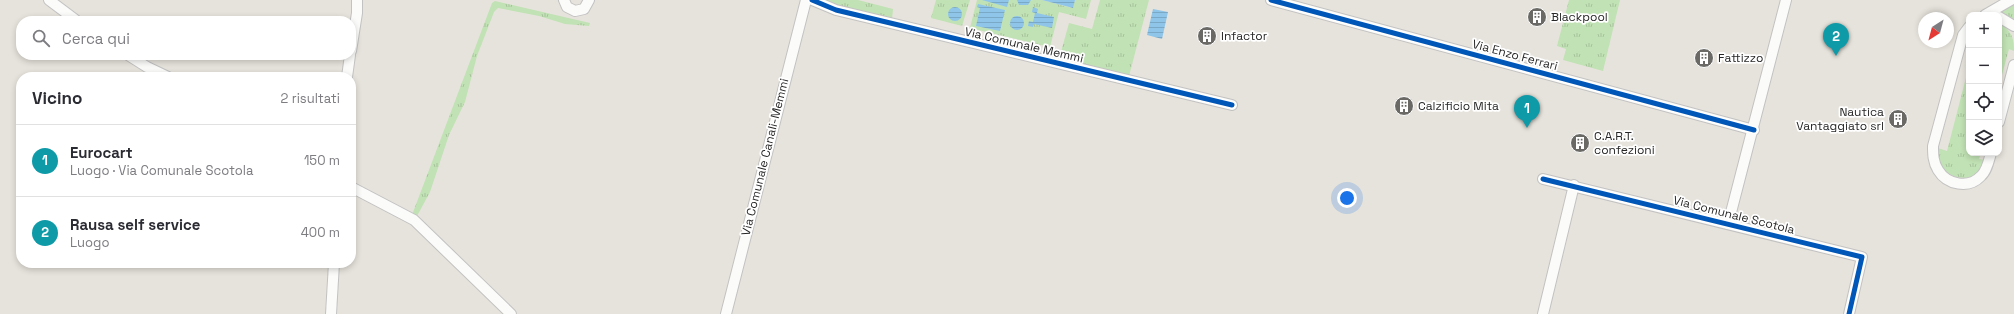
<!DOCTYPE html>
<html lang="it">
<head>
<meta charset="utf-8">
<style>
  :root { --surface:#fff; --page:#f2f2f3; --text:#2b2b33; --muted:#7c7c81; --line:#e1e1e2; --accent:#6a6966 }
  body { margin:0; font-family:"Space Grotesk",sans-serif; background:var(--page); color:var(--text) }
  .controls { position:absolute; right:12px; top:12px; display:grid; overflow:hidden; border-radius:8px; box-shadow:0 2px 6px #0003 }
  .controls button { width:36px; height:36px; display:grid; place-items:center; padding:0; border:0; border-bottom:1px solid var(--line); background:var(--surface); color:var(--text); font:20px sans-serif }
  .compass { position:absolute; left:1918px; top:12px; width:36px; height:36px; border-radius:50%; background:var(--surface); box-shadow:0 2px 6px #0003; rotate:216deg }
  .you { position:absolute; left:1347px; top:198px; width:14px; height:14px; margin:-10px; border:3px solid #fff; border-radius:50%; background:#1a73e8; box-shadow:0 0 0 6px #1a73e833 }
  .badge { display:grid; place-items:center; width:26px; height:26px; border-radius:50%; background:var(--accent); color:#fff; font-size:13px; font-weight:700 }
  .pin { position:absolute; translate:-50% -33px; filter:drop-shadow(0 1px 2px #0008) }
  .pin::after { content:''; position:absolute; top:21px; width:14px; height:12px; background:inherit; clip-path:polygon(0 0,100% 0,50% 100%) }
  .list { margin:0; padding:0; list-style:none }
  h2 { display:flex; justify-content:space-between; align-items:center; height:52px; margin:0; padding:0 16px; font-size:17px }
  h2 small { font-size:13px; font-weight:400; color:var(--muted) }
  .list li { display:grid; grid-template-columns:26px 1fr auto; gap:12px; align-items:center; box-sizing:border-box; height:72px; padding:0 16px; border-top:1px solid var(--line) }
  .list b { display:block; font-size:15px; white-space:nowrap }
  .list p { margin:0; font-size:13px; white-space:nowrap; color:var(--muted) }
  .list em { font-size:13px; font-style:normal; color:var(--muted) }
  .icon { flex:none; width:22px; height:22px; fill:none; stroke:currentColor; stroke-width:2; stroke-linecap:round; stroke-linejoin:round }
  .map { position:relative; flex:none; width:2014px; height:314px; overflow:hidden }
  .search { position:absolute; background:var(--surface); box-shadow:0 2px 6px #0003; left:16px; top:16px; width:340px; height:44px; display:flex; align-items:center; gap:10px; box-sizing:border-box; padding:0 14px; border-radius:16px; color:var(--muted); font-size:15px }
  .panel { position:absolute; background:var(--surface); box-shadow:0 2px 6px #0003; left:16px; top:72px; width:340px; height:196px; border-radius:16px }
  .map>svg:first-child { display:block }
</style>
</head>
<body>
<div class="map">
<svg width="2014" height="314" viewBox="0 0 2014 314">
  <defs>
    <pattern id="grass-tufts" width="24" height="20" patternUnits="userSpaceOnUse"><rect width="24" height="20" fill="#c1e2b4"/><path d="M3 7l-1-3M5 7V3M7 7l1-3M15 17l-1-3M17 17v-4M19 17l1-3" fill="none" stroke="#a6c29b"/></pattern>
    <pattern id="water-rules" width="6" height="5" patternUnits="userSpaceOnUse"><rect width="6" height="5" fill="#8ec5e9"/><path d="M0 2.5h6" fill="none" stroke="#7aa9c8"/></pattern>
  </defs>
  <rect width="100%" height="100%" fill="#e6e3dc"/>
  <g fill="url(#grass-tufts)">
    <path d="M 821,0 L 858,0 L 893,9 L 892,19 L 832,5 Z"/>
    <path d="M 936,0 L 970,0 L 962,26 L 931,18 Z"/>
    <path d="M 977,0 L 1042,0 L 1072,8 L 1075,0 L 1091,0 L 1086,19 L 1059,12 L 1050,47 L 970,28 Z"/>
    <path d="M 1100,0 L 1149,0 L 1129,76 L 1059,59 L 1069,23 L 1092,29 Z"/>
    <path d="M 1569,0 L 1620,0 L 1603,71 L 1563,60 L 1566,49 L 1557,46 Z"/>
    <path d="M 495,1 L 590,23 L 589,26 L 565,24 L 539,16 L 498,8 L 494,12 L 477,56 L 465,102 L 449,135 L 430,192 L 417,216 L 412,215 L 492,3 Z"/>
    <path d="M 2014,3 L 2014,21 L 2011,18 L 1998,13 Z"/>
    <path d="M 1999,23 C 2011,30 2014,37 2014,51 L 2009,49 L 1999,86 Z"/>
    <path d="M 1969,66 L 1969,153 L 1981,153 L 1979,159 L 1985,160 C 1979,192 1930,177 1938,148 L 1947,151 Z"/>
  </g>
  <g fill="url(#water-rules)">
    <path d="M 982,0 L 1009,0 L 1007,7 Z"/>
    <path d="M 1017,0 L 1031,0 L 1028,5 L 1019,5 Z"/>
    <path d="M 1042,0 L 1075,0 L 1073,8 Z"/>
    <path d="M 978,4 L 1005,10 L 1000,31 L 976,26 L 980,8 L 977,7 Z"/>
    <circle cx="955" cy="14" r="7"/>
    <path d="M 1033,7 L 1038,9 L 1037,13 L 1054,17 L 1052,28 L 1034,24 L 1033,27 L 1028,26 L 1029,21 L 1033,22 L 1035,13 L 1032,12 Z"/>
    <path d="M 1153,9 L 1168,12 L 1162,39 L 1147,35 Z"/>
    <circle cx="1017" cy="23" r="7"/>
  </g>
  <g fill="none" stroke-linecap="round" stroke-linejoin="round">
    <defs>
      <g id="minor">
        <path d="M 49,0 L 77,21"/>
        <path d="M 564,0 L 567,7 L 575,11 L 584,9 L 589,0"/>
        <path d="M 812,0 L 836,10 L 1232,105"/>
        <path d="M 1271,0 L 1754,130"/>
        <path d="M 1985,15 L 2011,0"/>
        <path d="M 1999,17 L 2014,26"/>
        <path d="M 1969,27 L 1963,35 L 1933,146 C 1933,154 1933,162 1938,170 C 1947,185 1969,189 1981,176 C 1987,171 1989,160 1991,153"/>
        <path d="M 351,51 L 357,13 L 357,0"/>
        <path d="M 128,55 L 147,67 L 168,77"/>
        <path d="M 347,77 L 350,55"/>
        <path d="M 1999,122 L 2014,65"/>
        <path d="M 1543,179 L 1862,257 L 1849,314"/>
        <path d="M 351,187 L 414,220 L 511,314"/>
        <path d="M 1728,224 L 1786,0"/>
        <path d="M 331,314 L 334,263"/>
        <path d="M 726,314 L 806,0"/>
        <path d="M 1543,314 L 1574,185"/>
      </g>
    </defs>
    <use href="#minor" stroke="#c3c2c2" stroke-width="12"/>
    <use href="#minor" stroke="#fbfbfa" stroke-width="10"/>
    <defs>
      <g id="cycleway">
        <path d="M 812,0 L 836,10 L 1232,105"/>
        <path d="M 1271,0 L 1754,130"/>
        <path d="M 1543,179 L 1862,257 L 1849,314"/>
      </g>
    </defs>
    <use href="#cycleway" stroke="#fff" stroke-width="8"/>
    <use href="#cycleway" stroke="#0057b8" stroke-width="5"/>
  </g>
  <defs>
    <symbol id="building-disc" viewBox="-11 -11 22 22"><circle r="9.5" fill="#6a6966" stroke="#fff"/><path d="M-4-6H4V6H1V3H-1V6H-4ZM-2.5-4.3h1.7v1.8h-1.7ZM.8-4.3h1.7v1.8H.8ZM-2.5-1h1.7V.8h-1.7ZM.8-1h1.7V.8H.8Z" fill="#fff"/></symbol>
  </defs>
  <g fill-rule="evenodd">
    <use href="#building-disc" x="1526" y="6" width="22" height="22"/>
    <use href="#building-disc" x="1196" y="25" width="22" height="22"/>
    <use href="#building-disc" x="1693" y="47" width="22" height="22"/>
    <use href="#building-disc" x="1393" y="95" width="22" height="22"/>
    <use href="#building-disc" x="1887" y="108" width="22" height="22"/>
    <use href="#building-disc" x="1569" y="132" width="22" height="22"/>
  </g>
  <g text-anchor="middle" dominant-baseline="central" stroke-width="3.5" stroke-linejoin="round" paint-order="stroke">
    <g font-size="12" fill="#272727" stroke="#fff" text-anchor="start">
      <text x="1551" y="17">Blackpool</text>
      <text x="1221" y="36">Infactor</text>
      <text x="1718" y="58">Fattizzo</text>
      <text x="1418" y="106">Calzificio Mita</text>
      <text x="1884" y="112" text-anchor="end">Nautica<tspan x="1884" dy="14">Vantaggiato srl</tspan></text>
      <text x="1594" y="136">C.A.R.T.<tspan x="1594" dy="14">confezioni</tspan></text>
    </g>
    <g font-size="12" fill="#272727" stroke="#fff">
      <text transform="translate(1024 45) rotate(13)">Via Comunale Memmi</text>
      <text transform="translate(1515 55) rotate(15)">Via Enzo Ferrari</text>
      <text transform="translate(765 157) rotate(-76)">Via Comunale Canali-Memmi</text>
      <text transform="translate(1734 215) rotate(14)">Via Comunale Scotola</text>
    </g>
  </g>
</svg>
<div class="controls">
<button>+</button>
<button>−</button>
<button><svg class="icon" aria-label="locate" viewBox="0 0 24 24"><circle cx="12" cy="12" r="6"/><path d="M12 2v4M12 18v4M2 12h4M18 12h4"/></svg></button>
<button><svg class="icon" aria-label="layers" viewBox="0 0 24 24"><path d="M12 4l9 5-9 5-9-5zM3 14l9 5 9-5"/></svg></button>
</div>
<svg class="compass" viewBox="-18 -18 36 36"><path d="M0-13l5 13h-10z" fill="#e53935"/><path d="M0 13l5-13h-10z" fill="#7c7c81"/></svg>
<div class="you"></div>
<div class="pin badge" style="left:1527px;top:128px;background:#0f9aa8">1</div>
<div class="pin badge" style="left:1836px;top:56px;background:#0f9aa8">2</div>
<div class="search"><svg class="icon" aria-label="search" viewBox="0 0 24 24"><circle cx="10" cy="10" r="6"/><path d="M15 15l6 6"/></svg>Cerca qui</div>
<section class="panel">
<h2>Vicino<small>2 risultati</small></h2>
<ul class="list">
<li><span class="badge" style="background:#0f9aa8">1</span><div><b>Eurocart</b><p>Luogo · Via Comunale Scotola</p></div><em>150 m</em></li>
<li><span class="badge" style="background:#0f9aa8">2</span><div><b>Rausa self service</b><p>Luogo</p></div><em>400 m</em></li>
</ul>
</section>
</div>
</body>
</html>
